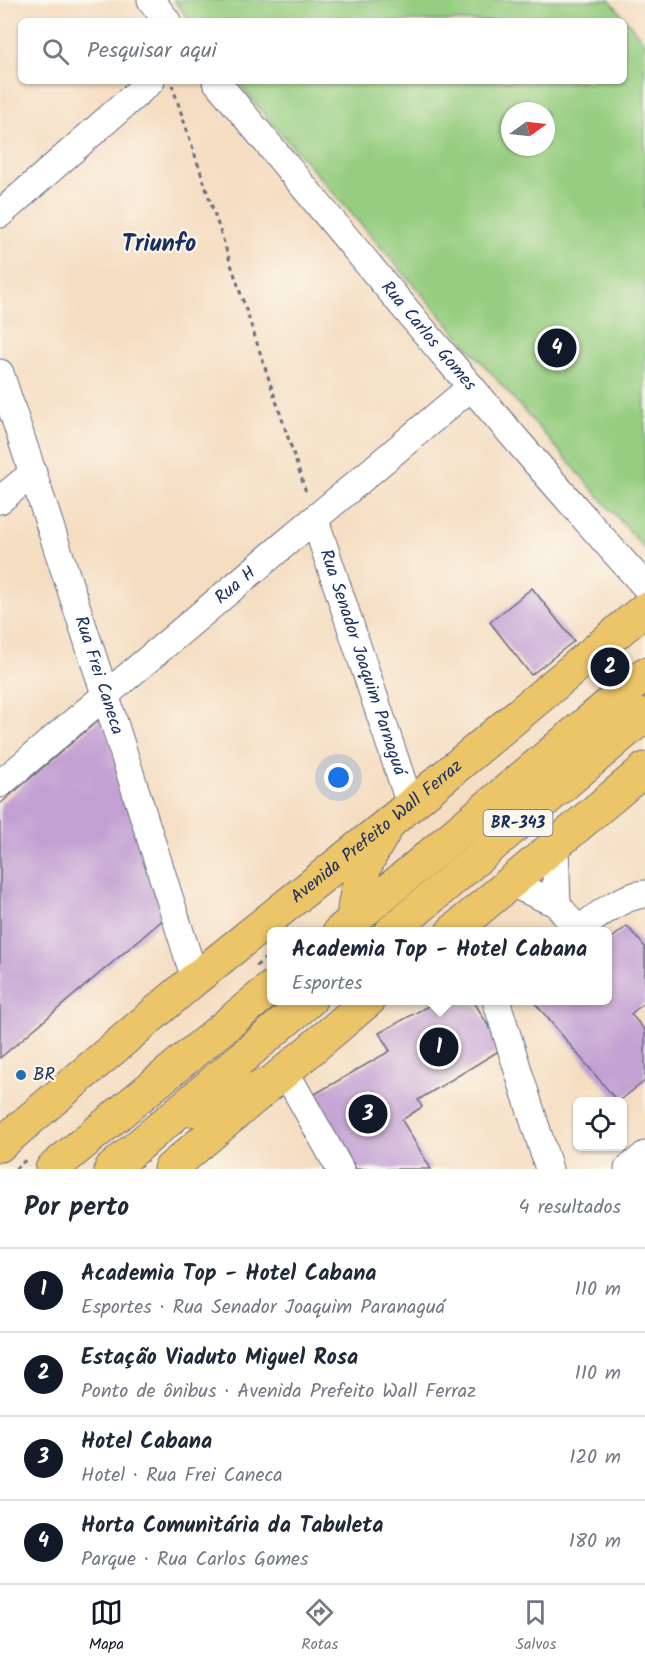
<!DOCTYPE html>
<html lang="pt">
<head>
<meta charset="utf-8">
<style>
  :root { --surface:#fff; --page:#f6f6f7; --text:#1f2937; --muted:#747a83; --line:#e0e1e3; --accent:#111827 }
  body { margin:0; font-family:Kalam,sans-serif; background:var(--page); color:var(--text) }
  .controls { position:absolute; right:18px; bottom:18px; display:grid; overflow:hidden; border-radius:9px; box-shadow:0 2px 4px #0004 }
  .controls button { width:54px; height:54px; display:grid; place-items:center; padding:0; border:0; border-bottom:2px solid var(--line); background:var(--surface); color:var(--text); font:30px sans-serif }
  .compass { position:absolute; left:501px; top:102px; width:54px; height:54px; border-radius:50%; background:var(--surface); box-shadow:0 2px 4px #0004; rotate:75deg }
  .you { position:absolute; left:339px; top:778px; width:21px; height:21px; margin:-15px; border:4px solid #fff; border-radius:50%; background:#1a73e8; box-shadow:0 0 0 9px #1a73e833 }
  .badge { display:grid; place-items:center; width:39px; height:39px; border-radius:50%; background:var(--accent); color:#fff; font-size:20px; font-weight:700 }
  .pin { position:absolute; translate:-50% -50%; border:3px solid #fff; box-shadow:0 2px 6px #0006 }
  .popup { position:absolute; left:267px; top:927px; width:345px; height:78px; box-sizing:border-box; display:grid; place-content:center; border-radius:9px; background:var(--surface); filter:drop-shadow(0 2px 4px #0005); font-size:20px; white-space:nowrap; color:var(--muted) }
  .popup b { font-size:22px; color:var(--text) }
  .popup::after { content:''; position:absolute; left:50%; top:100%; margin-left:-12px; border:12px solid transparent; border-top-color:var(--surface) }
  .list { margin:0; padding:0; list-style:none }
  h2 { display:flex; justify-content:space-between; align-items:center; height:78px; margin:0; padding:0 24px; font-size:26px }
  h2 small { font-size:20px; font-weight:400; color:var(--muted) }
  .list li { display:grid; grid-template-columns:39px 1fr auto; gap:18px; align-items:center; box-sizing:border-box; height:84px; padding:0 24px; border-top:2px solid var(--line) }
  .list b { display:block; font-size:22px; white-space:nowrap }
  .list p { margin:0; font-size:20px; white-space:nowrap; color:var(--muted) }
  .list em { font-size:20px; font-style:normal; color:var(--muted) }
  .icon { flex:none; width:33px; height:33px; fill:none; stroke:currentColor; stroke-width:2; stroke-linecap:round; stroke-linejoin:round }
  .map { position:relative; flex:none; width:645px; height:1169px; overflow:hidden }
  .search { position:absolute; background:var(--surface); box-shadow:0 2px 4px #0004; left:18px; right:18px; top:18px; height:66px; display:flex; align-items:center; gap:15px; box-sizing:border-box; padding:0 21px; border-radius:9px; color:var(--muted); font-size:22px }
  .sheet { height:414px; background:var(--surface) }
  nav { display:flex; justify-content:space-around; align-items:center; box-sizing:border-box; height:84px; border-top:2px solid var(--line); background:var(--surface); font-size:16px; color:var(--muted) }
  nav a { display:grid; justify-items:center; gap:3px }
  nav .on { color:var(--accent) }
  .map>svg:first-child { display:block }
</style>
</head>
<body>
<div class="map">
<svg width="645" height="1169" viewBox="0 0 645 1169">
  <rect width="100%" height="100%" fill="#fbf7ec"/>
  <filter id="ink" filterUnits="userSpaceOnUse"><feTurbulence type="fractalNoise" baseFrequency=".0167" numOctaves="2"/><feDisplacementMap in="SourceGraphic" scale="12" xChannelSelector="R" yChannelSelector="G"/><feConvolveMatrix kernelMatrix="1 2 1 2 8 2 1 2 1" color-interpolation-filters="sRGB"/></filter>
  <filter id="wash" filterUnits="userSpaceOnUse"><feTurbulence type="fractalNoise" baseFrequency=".008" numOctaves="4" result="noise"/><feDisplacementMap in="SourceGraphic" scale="24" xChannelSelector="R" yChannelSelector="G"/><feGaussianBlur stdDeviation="1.35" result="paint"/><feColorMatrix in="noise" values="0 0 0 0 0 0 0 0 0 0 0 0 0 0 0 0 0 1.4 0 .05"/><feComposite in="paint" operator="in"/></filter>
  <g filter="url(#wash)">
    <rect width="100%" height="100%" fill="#f5ddc1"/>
    <path fill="#96cd80" stroke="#587e6f" stroke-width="1.5" fill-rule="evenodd" d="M 174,0 L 610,0 L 645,43 L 645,549 L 259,108 L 237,81 L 624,81 L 624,21 L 190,21 ZM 510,111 L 546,111 L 546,147 L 510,147 Z"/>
    <g id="blocks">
      <g fill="#c2a0d3">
        <path d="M 532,588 L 574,641 L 531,675 L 490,622 Z"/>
        <path d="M 102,717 L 166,917 L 0,1058 L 0,804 Z"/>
        <path d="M 627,926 L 645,947 L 645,1002 L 631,1014 L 645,1030 L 645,1081 L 618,1102 L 534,1002 L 607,1000 L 607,942 Z"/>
        <path d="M 439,1000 L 473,1000 L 502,1049 L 418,1100 L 422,1107 L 402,1120 L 431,1169 L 356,1169 L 313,1095 L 390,1051 L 379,1033 Z"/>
      </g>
    </g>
  </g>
  <g filter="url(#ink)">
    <use href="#blocks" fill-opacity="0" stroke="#676c81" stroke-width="1.5"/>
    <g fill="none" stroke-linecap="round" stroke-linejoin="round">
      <defs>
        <g id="minor">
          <path d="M 151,0 L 167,21"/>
          <path id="s1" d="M 216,81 C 357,251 497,422 645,586"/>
          <path d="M 0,214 L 151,81"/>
          <path id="s2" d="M 0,373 L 105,694 L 195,979"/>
          <path d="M 0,500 L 33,473"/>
          <path id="s3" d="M 315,520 L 410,804"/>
          <path id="s4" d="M 0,784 L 471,387"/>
          <path d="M 555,846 L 557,904"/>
          <path d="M 511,883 L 557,904 L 577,930"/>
          <path d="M 576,932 C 594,918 623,895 645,894"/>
          <path d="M 496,1000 L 549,1169"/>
          <path d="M 285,1071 L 340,1169"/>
          <path d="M 628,1169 L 645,1155"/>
        </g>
        <g id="major">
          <path d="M 452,932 L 645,769"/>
          <path id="s5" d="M 0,1145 L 195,979 L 390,822 L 645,609"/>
          <path d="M 170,1169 L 369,1000"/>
        </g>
        <g id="highway">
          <path d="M 353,920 C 356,877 368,858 390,822"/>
          <path d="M 339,932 L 645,674"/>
          <path d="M 391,932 L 645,715"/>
          <path d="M 191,1110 L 270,1084"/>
          <path d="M 52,1169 L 271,988"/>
          <path d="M 111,1169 L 310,1000"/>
        </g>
      </defs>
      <use href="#minor" stroke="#676c81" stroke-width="29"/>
      <use href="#major" stroke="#676c81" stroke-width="35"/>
      <use href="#highway" stroke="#676c81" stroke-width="35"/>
      <g stroke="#676c81" stroke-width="3" stroke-dasharray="4.5 4.5" stroke-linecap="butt">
        <path d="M 172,85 L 307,495"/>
        <path d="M 256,966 L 271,954"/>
        <path d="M 15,1169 L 28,1158"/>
      </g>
      <use href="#minor" stroke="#fff" stroke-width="27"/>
      <use href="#major" stroke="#edc569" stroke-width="33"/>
      <use href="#highway" stroke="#edc569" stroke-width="33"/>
    </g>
  </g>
  <circle fill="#1f6fb2" stroke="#fbf7ec" stroke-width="2" cx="21" cy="1075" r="6"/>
  <g text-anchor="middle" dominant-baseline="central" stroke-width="4.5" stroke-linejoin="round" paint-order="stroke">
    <rect fill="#fbf7ec" stroke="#5e6b89" stroke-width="1.5" x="483.5" y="810" width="69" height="26" rx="4.5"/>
    <g font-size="16" font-weight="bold" fill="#1b2f5e">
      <text x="518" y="823">BR-343</text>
    </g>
    <g font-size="18" fill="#1b2f5e" stroke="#fbf7ec">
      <text stroke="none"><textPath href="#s1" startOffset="332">Rua Carlos Gomes</textPath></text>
      <text stroke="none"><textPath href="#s4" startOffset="308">Rua H</textPath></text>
      <text stroke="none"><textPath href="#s3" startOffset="150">Rua Senador Joaquim Parnaguá</textPath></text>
      <text stroke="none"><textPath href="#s2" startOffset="318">Rua Frei Caneca</textPath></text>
      <text stroke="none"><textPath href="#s5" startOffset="490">Avenida Prefeito Wall Ferraz</textPath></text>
    </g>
    <g font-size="18" fill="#1b2f5e" stroke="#fbf7ec" text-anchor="start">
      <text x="33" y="1075">BR</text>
    </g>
    <g font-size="24" font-weight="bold" fill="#1b2f5e" stroke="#fbf7ec">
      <text x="159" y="244">Triunfo</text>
    </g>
  </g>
</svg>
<div class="controls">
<button><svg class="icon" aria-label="locate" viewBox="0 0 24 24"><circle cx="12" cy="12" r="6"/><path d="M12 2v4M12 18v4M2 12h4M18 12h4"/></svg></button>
</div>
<svg class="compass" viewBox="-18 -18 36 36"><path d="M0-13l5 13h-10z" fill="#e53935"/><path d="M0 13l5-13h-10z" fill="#747a83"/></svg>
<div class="you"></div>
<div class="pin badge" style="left:439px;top:1047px">1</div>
<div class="popup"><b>Academia Top - Hotel Cabana</b>Esportes</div>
<div class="pin badge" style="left:610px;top:667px">2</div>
<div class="pin badge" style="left:368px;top:1114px">3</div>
<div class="pin badge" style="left:557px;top:348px">4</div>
<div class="search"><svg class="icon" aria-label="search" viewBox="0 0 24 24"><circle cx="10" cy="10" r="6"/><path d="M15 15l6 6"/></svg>Pesquisar aqui</div>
</div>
<section class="sheet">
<h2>Por perto<small>4 resultados</small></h2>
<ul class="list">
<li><span class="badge">1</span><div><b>Academia Top - Hotel Cabana</b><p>Esportes · Rua Senador Joaquim Paranaguá</p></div><em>110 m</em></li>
<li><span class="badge">2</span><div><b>Estação Viaduto Miguel Rosa</b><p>Ponto de ônibus · Avenida Prefeito Wall Ferraz</p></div><em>110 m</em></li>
<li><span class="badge">3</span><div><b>Hotel Cabana</b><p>Hotel · Rua Frei Caneca</p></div><em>120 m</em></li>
<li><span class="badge">4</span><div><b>Horta Comunitária da Tabuleta</b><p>Parque · Rua Carlos Gomes</p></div><em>180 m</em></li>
</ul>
</section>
<nav>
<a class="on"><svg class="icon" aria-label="map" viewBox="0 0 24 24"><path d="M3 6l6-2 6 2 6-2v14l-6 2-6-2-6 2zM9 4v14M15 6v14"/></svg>Mapa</a>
<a><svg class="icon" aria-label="directions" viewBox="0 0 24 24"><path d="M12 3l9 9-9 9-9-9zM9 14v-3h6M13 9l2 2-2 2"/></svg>Rotas</a>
<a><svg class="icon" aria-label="saved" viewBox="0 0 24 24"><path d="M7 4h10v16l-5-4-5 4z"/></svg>Salvos</a>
</nav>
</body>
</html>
